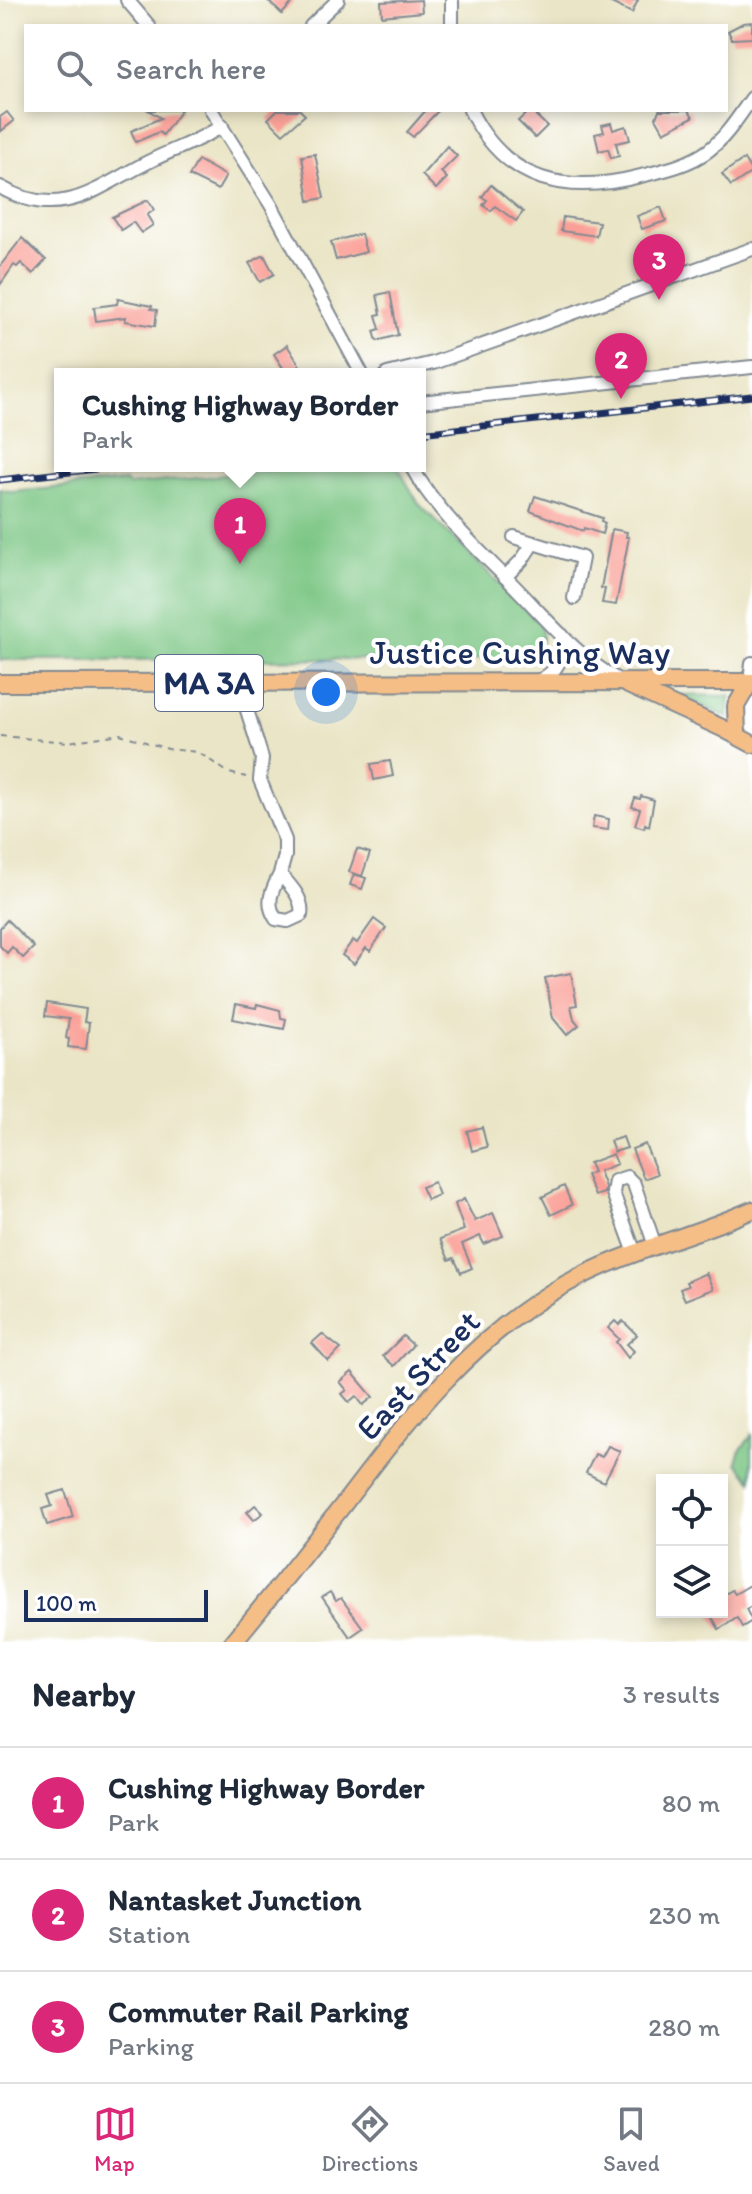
<!DOCTYPE html>
<html lang="en">
<head>
<meta charset="utf-8">
<style>
  :root { --surface:#fff; --page:#f6f6f7; --text:#1f2937; --muted:#747a83; --line:#e0e1e3; --accent:#db2777 }
  body { margin:0; font-family:Itim,sans-serif; background:var(--page); color:var(--text) }
  .controls { position:absolute; right:24px; bottom:24px; display:grid; overflow:hidden; border-radius:0px; box-shadow:0 4px 12px #0003 }
  .controls button { width:72px; height:72px; display:grid; place-items:center; padding:0; border:0; border-bottom:2px solid var(--line); background:var(--surface); color:var(--text); font:40px sans-serif }
  .scale { position:absolute; left:24px; bottom:20px; width:184px; box-sizing:border-box; padding-left:8px; border:4px solid #1b2f5e; border-top:0; font-size:22px; line-height:28px; white-space:nowrap; color:#1b2f5e; -webkit-text-stroke:6px #fff; paint-order:stroke }
  .you { position:absolute; left:326px; top:692px; width:28px; height:28px; margin:-20px; border:6px solid #fff; border-radius:50%; background:#1a73e8; box-shadow:0 0 0 12px #1a73e833 }
  .badge { display:grid; place-items:center; width:52px; height:52px; border-radius:50%; background:var(--accent); color:#fff; font-size:26px; font-weight:700 }
  .pin { position:absolute; translate:-50% -66px; filter:drop-shadow(0 2px 4px #0008) }
  .pin::after { content:''; position:absolute; top:42px; width:28px; height:24px; background:inherit; clip-path:polygon(0 0,100% 0,50% 100%) }
  .popup { position:absolute; left:54px; top:368px; width:372px; height:104px; box-sizing:border-box; display:grid; place-content:center; border-radius:0px; background:var(--surface); filter:drop-shadow(0 2px 6px #0005); font-size:26px; white-space:nowrap; color:var(--muted) }
  .popup b { font-size:30px; color:var(--text) }
  .popup::after { content:''; position:absolute; left:50%; top:100%; margin-left:-16px; border:16px solid transparent; border-top-color:var(--surface) }
  .list { margin:0; padding:0; list-style:none }
  h2 { display:flex; justify-content:space-between; align-items:center; height:104px; margin:0; padding:0 32px; font-size:34px }
  h2 small { font-size:26px; font-weight:400; color:var(--muted) }
  .list li { display:grid; grid-template-columns:52px 1fr auto; gap:24px; align-items:center; box-sizing:border-box; height:112px; padding:0 32px; border-top:2px solid var(--line) }
  .list b { display:block; font-size:30px; white-space:nowrap }
  .list p { margin:0; font-size:26px; white-space:nowrap; color:var(--muted) }
  .list em { font-size:26px; font-style:normal; color:var(--muted) }
  .icon { flex:none; width:44px; height:44px; fill:none; stroke:currentColor; stroke-width:2; stroke-linecap:round; stroke-linejoin:round }
  .map { position:relative; flex:none; width:752px; height:1642px; overflow:hidden }
  .search { position:absolute; background:var(--surface); box-shadow:0 4px 12px #0003; left:24px; right:24px; top:24px; height:88px; display:flex; align-items:center; gap:20px; box-sizing:border-box; padding:0 28px; border-radius:0px; color:var(--muted); font-size:30px }
  .sheet { height:440px; background:var(--surface) }
  nav { display:flex; justify-content:space-around; align-items:center; box-sizing:border-box; height:112px; border-top:2px solid var(--line); background:var(--surface); font-size:22px; color:var(--muted) }
  nav a { display:grid; justify-items:center; gap:4px }
  nav .on { color:var(--accent) }
  .map>svg:first-child { display:block }
</style>
</head>
<body>
<div class="map">
<svg width="752" height="1642" viewBox="0 0 752 1642">
  <rect width="100%" height="100%" fill="#fff"/>
  <filter id="ink" filterUnits="userSpaceOnUse"><feTurbulence type="fractalNoise" baseFrequency=".0125" numOctaves="2"/><feDisplacementMap in="SourceGraphic" scale="16" xChannelSelector="R" yChannelSelector="G"/><feConvolveMatrix kernelMatrix="1 2 1 2 8 2 1 2 1" color-interpolation-filters="sRGB"/></filter>
  <filter id="wash" filterUnits="userSpaceOnUse"><feTurbulence type="fractalNoise" baseFrequency=".006" numOctaves="4" result="noise"/><feDisplacementMap in="SourceGraphic" scale="32" xChannelSelector="R" yChannelSelector="G"/><feGaussianBlur stdDeviation="1.8" result="paint"/><feColorMatrix in="noise" values="0 0 0 0 0 0 0 0 0 0 0 0 0 0 0 0 0 1.4 0 .05"/><feComposite in="paint" operator="in"/></filter>
  <g filter="url(#wash)">
    <rect width="100%" height="100%" fill="#eae5c6"/>
    <g fill="#7bc684" stroke="#4b7a71" stroke-width="2">
      <path d="M 312,466 L 397,466 L 419,504 L 540,624 C 546,641 540,655 522,659 L 0,660 L 0,489 L 13,492 L 125,481 L 128,485 Z"/>
      <path d="M 682,695 L 730,696 L 728,717 L 682,697 Z"/>
      <path d="M 752,1435 L 752,1481 L 737,1463 L 739,1452 Z"/>
    </g>
    <g id="blocks">
      <g fill="#faa098">
        <path d="M 267,0 L 295,0 L 282,14 Z"/>
        <path d="M 421,0 L 422,12 L 382,16 L 381,2 Z"/>
        <path d="M 605,0 L 638,0 L 632,13 Z"/>
        <path d="M 752,22 L 752,38 L 732,39 L 728,31 L 743,23 Z"/>
        <path d="M 148,110 L 181,110 L 163,135 L 159,132 L 136,142 L 131,131 L 161,118 Z"/>
        <path d="M 277,110 L 300,110 L 305,115 L 283,134 L 268,119 Z"/>
        <path d="M 426,110 L 439,110 L 413,137 L 407,132 Z"/>
        <path d="M 530,110 L 547,126 L 535,138 L 518,121 Z"/>
        <path d="M 659,110 L 689,110 L 693,117 L 664,132 L 656,118 Z"/>
        <path d="M 7,112 L 14,121 L 0,132 L 0,117 Z"/>
        <path d="M 611,123 L 613,130 L 626,126 L 630,140 L 616,143 L 619,156 L 611,158 L 608,149 L 599,151 L 595,134 L 604,132 L 602,125 Z"/>
        <path d="M 447,146 L 457,156 L 441,172 L 447,178 L 436,189 L 422,175 Z"/>
        <path d="M 315,154 L 324,198 L 309,201 L 302,156 Z"/>
        <path d="M 744,159 L 752,172 L 731,186 L 722,174 Z"/>
        <path d="M 198,160 L 226,176 L 218,190 L 189,176 Z"/>
        <path d="M 491,185 L 523,212 L 516,221 L 495,206 L 491,211 L 483,205 L 487,200 L 482,197 Z"/>
        <path d="M 148,200 L 154,210 L 147,215 L 153,225 L 141,233 L 133,222 L 121,230 L 112,217 Z"/>
        <path d="M 661,207 L 666,221 L 642,229 L 637,216 Z"/>
        <path d="M 563,217 L 599,222 L 596,236 L 561,231 Z"/>
        <path d="M 361,234 L 366,252 L 336,260 L 331,242 Z"/>
        <path d="M 22,238 L 46,260 L 33,274 L 21,263 L 17,267 L 14,265 L 0,285 L 0,266 Z"/>
        <path d="M 264,255 L 274,274 L 260,282 L 249,263 Z"/>
        <path d="M 390,292 L 398,335 L 377,341 L 374,331 L 380,329 L 376,315 L 381,314 L 377,295 Z"/>
        <path d="M 118,299 L 152,306 L 151,309 L 157,310 L 155,326 L 125,321 L 126,317 L 96,321 L 94,307 L 117,304 Z"/>
        <path d="M 287,345 L 302,369 L 300,370 L 303,374 L 287,374 L 274,354 Z"/>
        <path d="M 535,496 L 602,518 L 601,521 L 605,523 L 602,534 L 584,528 L 583,531 L 530,511 Z"/>
        <path d="M 612,529 L 627,532 L 626,537 L 629,537 L 616,605 L 602,603 L 605,589 L 601,588 Z"/>
        <path d="M 390,761 L 393,776 L 374,780 L 371,764 Z"/>
        <path d="M 641,796 L 654,800 L 649,826 L 645,824 L 644,828 L 635,825 L 640,809 L 632,807 L 635,798 L 640,799 Z"/>
        <path d="M 594,816 L 609,819 L 608,830 L 592,828 Z"/>
        <path d="M 357,849 L 370,853 L 362,876 L 349,872 Z"/>
        <path d="M 354,874 L 366,878 L 362,889 L 350,885 Z"/>
        <path d="M 374,919 L 386,928 L 370,951 L 366,948 L 354,964 L 342,955 L 353,940 L 357,943 Z"/>
        <path d="M 7,920 L 34,947 L 23,958 L 12,947 L 7,953 L 0,946 L 0,928 Z"/>
        <path d="M 571,973 L 577,1005 L 571,1006 L 574,1019 L 579,1025 L 567,1035 L 553,1018 L 545,978 Z"/>
        <path d="M 47,1003 L 86,1009 L 84,1022 L 89,1023 L 86,1049 L 68,1047 L 69,1039 L 66,1038 L 69,1019 L 45,1016 Z"/>
        <path d="M 236,1004 L 256,1008 L 257,1004 L 280,1010 L 281,1018 L 286,1019 L 284,1029 L 233,1019 Z"/>
        <path d="M 482,1127 L 487,1147 L 472,1151 L 467,1131 Z"/>
        <path d="M 623,1137 L 627,1148 L 614,1152 L 610,1141 Z"/>
        <path d="M 645,1144 L 657,1174 L 644,1179 L 632,1149 Z"/>
        <path d="M 613,1154 L 617,1164 L 599,1171 L 605,1187 L 604,1193 L 595,1196 L 586,1175 L 593,1172 L 589,1163 Z"/>
        <path d="M 434,1182 L 439,1195 L 427,1200 L 421,1187 Z"/>
        <path d="M 564,1186 L 572,1205 L 551,1215 L 542,1197 Z"/>
        <path d="M 464,1199 L 475,1221 L 493,1213 L 503,1236 L 484,1244 L 480,1236 L 462,1244 L 472,1268 L 461,1273 L 454,1258 L 449,1260 L 440,1239 L 464,1230 L 455,1204 Z"/>
        <path d="M 706,1273 L 713,1289 L 685,1300 L 680,1289 L 688,1286 L 686,1282 Z"/>
        <path d="M 615,1321 L 619,1325 L 623,1321 L 637,1335 L 627,1344 L 634,1351 L 628,1358 L 616,1342 L 619,1339 L 608,1328 Z"/>
        <path d="M 322,1334 L 341,1349 L 328,1361 L 312,1343 Z"/>
        <path d="M 403,1336 L 413,1345 L 394,1366 L 383,1356 Z"/>
        <path d="M 352,1372 L 373,1397 L 363,1405 L 356,1396 L 349,1402 L 342,1394 L 347,1390 L 340,1382 Z"/>
        <path d="M 608,1446 L 620,1451 L 604,1482 L 586,1473 L 595,1454 L 602,1457 Z"/>
        <path d="M 65,1490 L 73,1517 L 47,1525 L 42,1509 L 52,1506 L 48,1495 Z"/>
        <path d="M 255,1505 L 263,1513 L 254,1520 L 247,1512 Z"/>
        <path d="M 752,1584 L 752,1606 L 746,1609 L 752,1621 L 742,1627 L 737,1618 L 719,1629 L 709,1612 L 722,1612 L 722,1596 L 732,1590 L 735,1594 Z"/>
        <path d="M 330,1592 L 336,1601 L 341,1598 L 363,1628 L 350,1637 L 322,1597 Z"/>
      </g>
    </g>
  </g>
  <g filter="url(#ink)">
    <use href="#blocks" fill-opacity="0" stroke="#828a92" stroke-width="2"/>
    <g fill="none" stroke-linecap="round" stroke-linejoin="round">
      <defs>
        <g id="minor">
          <path d="M 127,0 L 149,26"/>
          <path d="M 311,26 L 338,0"/>
          <path d="M 452,26 L 452,0"/>
          <path d="M 211,110 L 271,205 L 362,374"/>
          <path d="M 470,110 C 507,184 567,195 641,176 C 665,170 689,165 709,150 C 727,136 739,116 752,98"/>
          <path d="M 0,187 C 62,223 97,187 150,161 C 174,149 199,141 222,126"/>
          <path d="M 387,374 L 433,363 L 752,249"/>
          <path d="M 420,402 L 752,367"/>
          <path d="M 411,466 C 438,514 481,552 519,591 C 551,624 580,659 620,681"/>
          <path d="M 514,537 L 582,558 L 574,598"/>
          <path d="M 505,577 L 522,560 L 533,543"/>
          <path d="M 538,681 C 558,672 565,656 562,635"/>
          <path d="M 750,682 L 752,663"/>
          <path d="M 244,683 L 246,707 L 262,758 L 260,780 L 285,840 L 285,856 L 280,874 C 290,885 304,899 301,915 L 288,921 L 276,919 C 265,903 272,890 280,874"/>
          <path d="M 635,1253 L 613,1193 L 615,1181 L 627,1177 L 634,1184 L 655,1246"/>
        </g>
        <g id="major">
          <path d="M 0,683 L 752,682"/>
          <path d="M 628,685 L 722,728 L 752,744"/>
          <path d="M 737,735 L 736,706 L 750,682"/>
          <path d="M 233,1642 C 271,1597 307,1551 343,1505 C 407,1421 472,1336 566,1284 C 625,1251 691,1237 752,1210"/>
        </g>
      </defs>
      <use href="#minor" stroke="#828a92" stroke-width="16"/>
      <use href="#major" stroke="#828a92" stroke-width="20"/>
      <path stroke="#828a92" stroke-width="2" stroke-dasharray="6 6" stroke-linecap="butt" d="M 0,736 L 68,742 L 120,734 L 168,749 L 198,752 L 229,773 L 246,777"/>
      <use href="#minor" stroke="#fff" stroke-width="12"/>
      <use href="#major" stroke="#f6be87" stroke-width="16"/>
      <defs>
        <g id="rail">
          <path d="M 420,433 L 752,396"/>
          <path d="M 0,480 L 122,466"/>
        </g>
      </defs>
      <use href="#rail" stroke="#1b2f5e" stroke-width="7"/>
      <use href="#rail" stroke="#fff" stroke-width="4" stroke-dasharray="12" stroke-linecap="butt"/>
    </g>
  </g>
  <g text-anchor="middle" dominant-baseline="central" stroke-width="8" stroke-linejoin="round" paint-order="stroke">
    <rect fill="#fff" stroke="#5f6d8e" stroke-width="2" x="155" y="655" width="108" height="56" rx="6"/>
    <g font-size="32" font-weight="bold" fill="#1b2f5e">
      <text x="209" y="683">MA 3A</text>
    </g>
    <g font-size="34" fill="#1b2f5e" stroke="#fff">
      <text x="520" y="652">Justice Cushing Way</text>
      <text transform="translate(418 1375) rotate(-47)">East Street</text>
    </g>
  </g>
</svg>
<div class="controls">
<button><svg class="icon" aria-label="locate" viewBox="0 0 24 24"><circle cx="12" cy="12" r="6"/><path d="M12 2v4M12 18v4M2 12h4M18 12h4"/></svg></button>
<button><svg class="icon" aria-label="layers" viewBox="0 0 24 24"><path d="M12 4l9 5-9 5-9-5zM3 14l9 5 9-5"/></svg></button>
</div>
<div class="scale">100 m</div>
<div class="you"></div>
<div class="pin badge" style="left:240px;top:564px">1</div>
<div class="popup"><b>Cushing Highway Border</b>Park</div>
<div class="pin badge" style="left:621px;top:399px">2</div>
<div class="pin badge" style="left:659px;top:300px">3</div>
<div class="search"><svg class="icon" aria-label="search" viewBox="0 0 24 24"><circle cx="10" cy="10" r="6"/><path d="M15 15l6 6"/></svg>Search here</div>
</div>
<section class="sheet">
<h2>Nearby<small>3 results</small></h2>
<ul class="list">
<li><span class="badge">1</span><div><b>Cushing Highway Border</b><p>Park</p></div><em>80 m</em></li>
<li><span class="badge">2</span><div><b>Nantasket Junction</b><p>Station</p></div><em>230 m</em></li>
<li><span class="badge">3</span><div><b>Commuter Rail Parking</b><p>Parking</p></div><em>280 m</em></li>
</ul>
</section>
<nav>
<a class="on"><svg class="icon" aria-label="map" viewBox="0 0 24 24"><path d="M3 6l6-2 6 2 6-2v14l-6 2-6-2-6 2zM9 4v14M15 6v14"/></svg>Map</a>
<a><svg class="icon" aria-label="directions" viewBox="0 0 24 24"><path d="M12 3l9 9-9 9-9-9zM9 14v-3h6M13 9l2 2-2 2"/></svg>Directions</a>
<a><svg class="icon" aria-label="saved" viewBox="0 0 24 24"><path d="M7 4h10v16l-5-4-5 4z"/></svg>Saved</a>
</nav>
</body>
</html>
